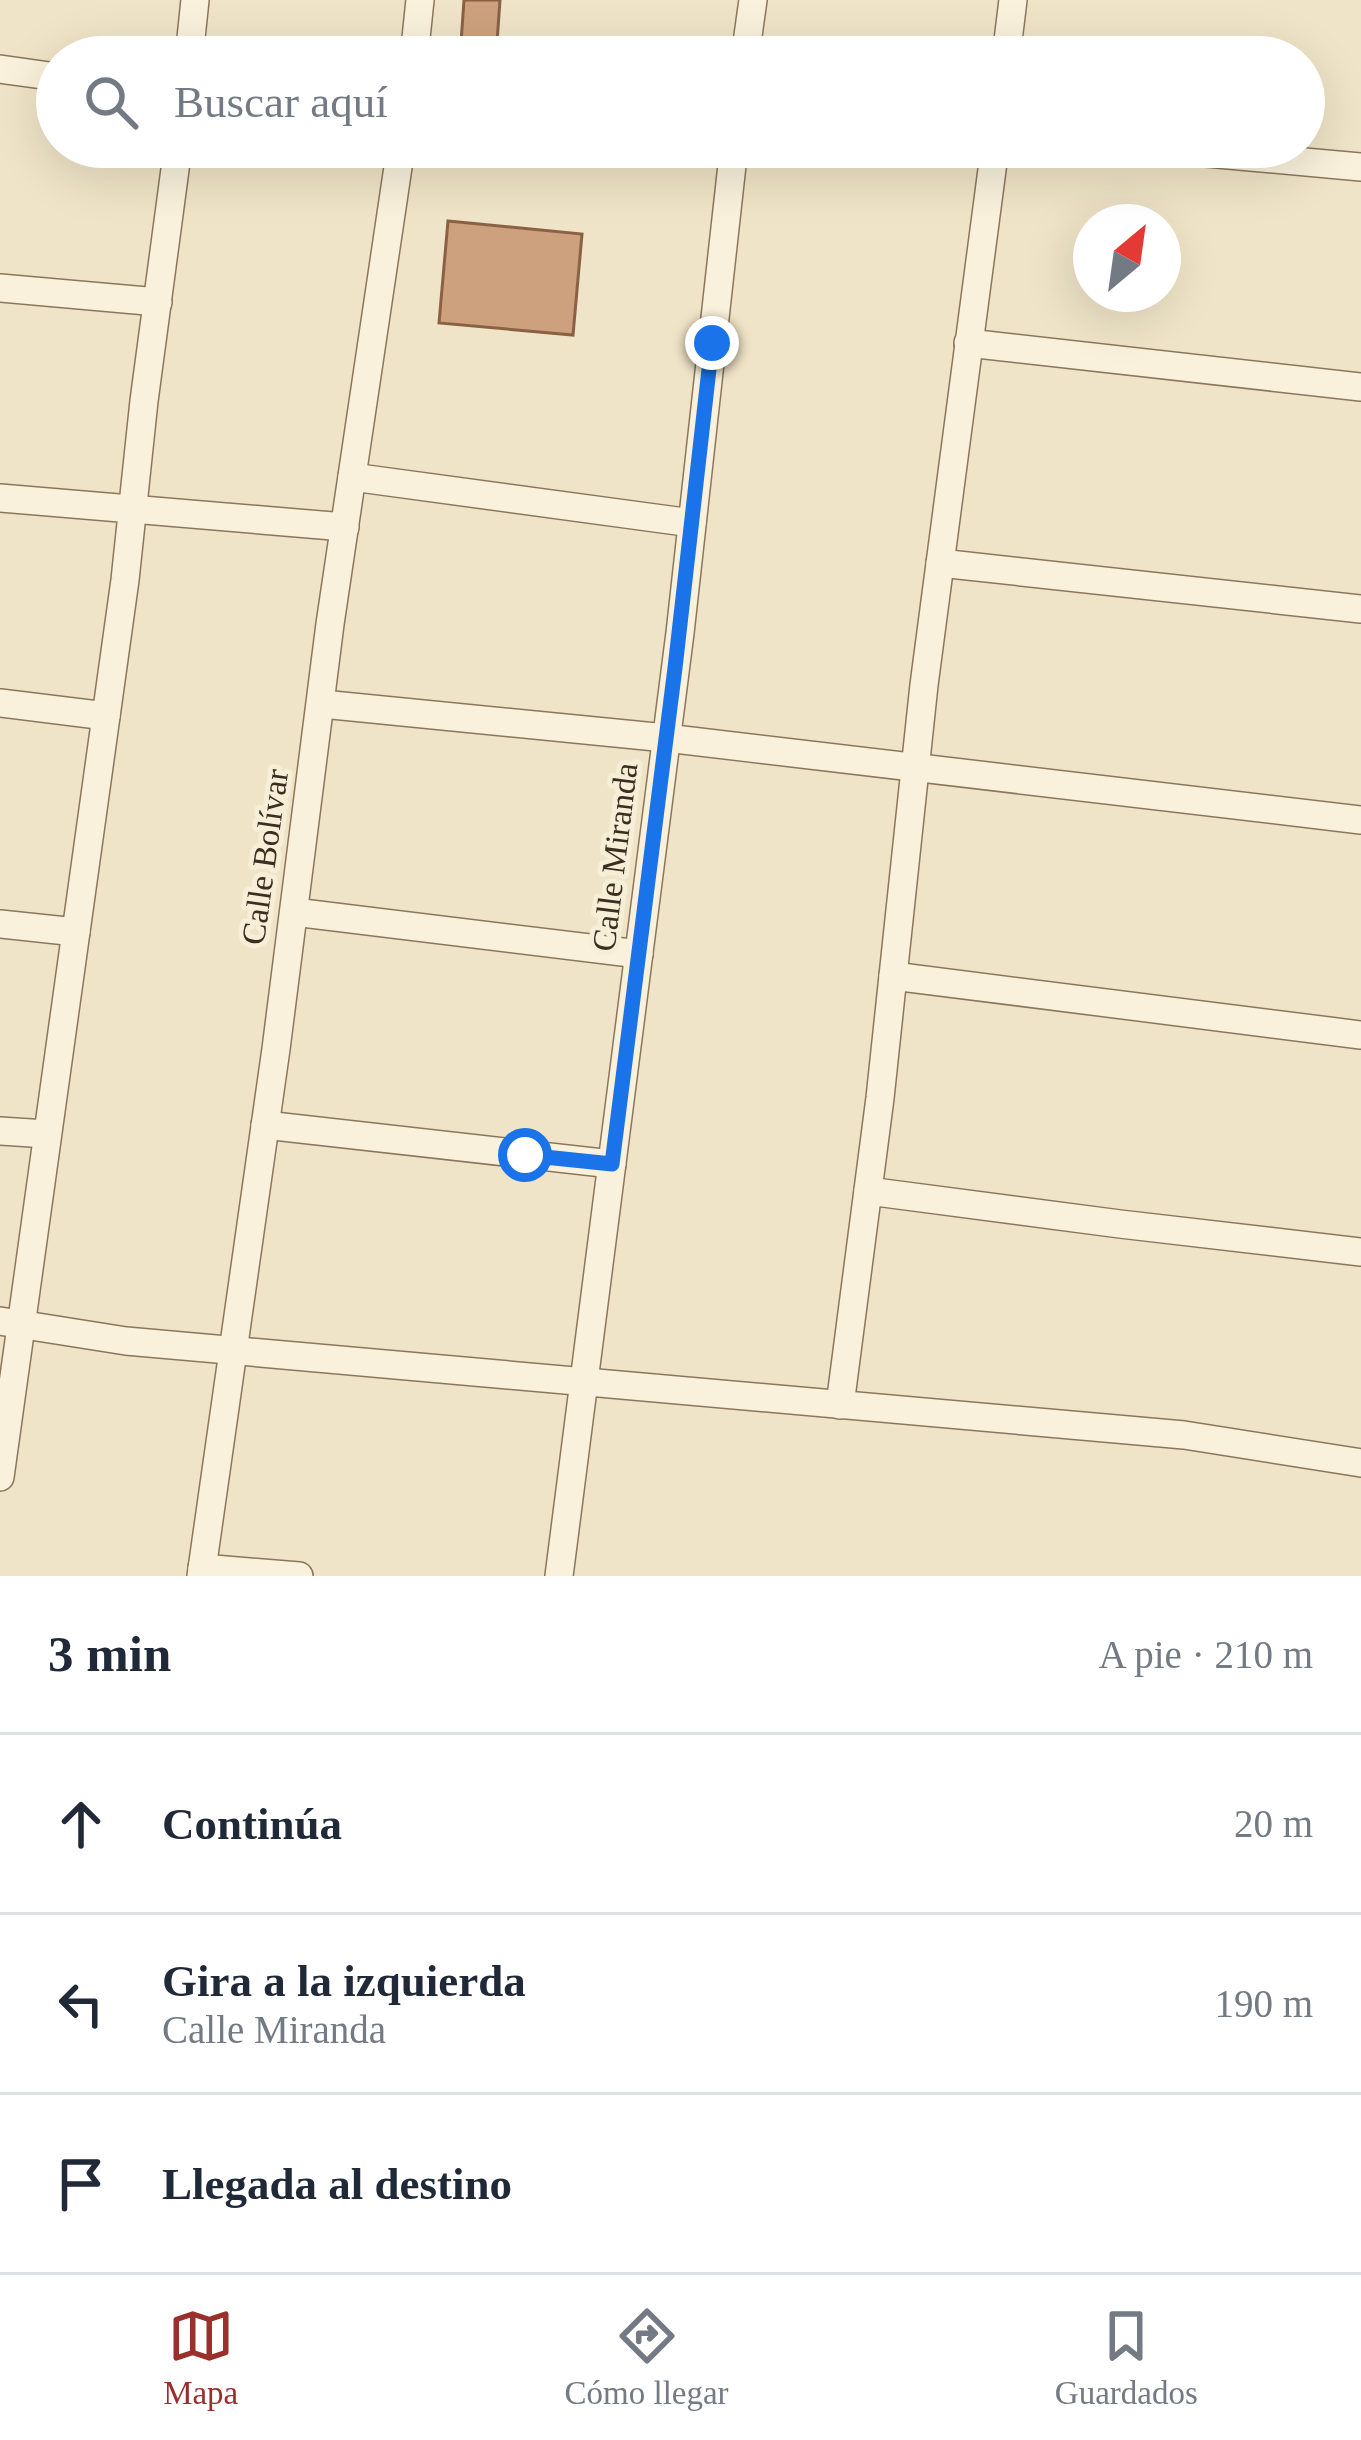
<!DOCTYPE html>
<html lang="es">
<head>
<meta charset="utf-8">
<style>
  :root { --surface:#fff; --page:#f6f6f7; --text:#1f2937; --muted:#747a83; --line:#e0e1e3; --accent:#9a2f2c }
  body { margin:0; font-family:Georgia,serif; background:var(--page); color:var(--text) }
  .compass { position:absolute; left:1073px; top:204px; width:108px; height:108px; border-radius:50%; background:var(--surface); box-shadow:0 12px 48px #0002; rotate:29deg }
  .stop { position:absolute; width:36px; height:36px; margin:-27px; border:9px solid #1a73e8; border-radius:50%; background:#fff }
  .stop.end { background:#1a73e8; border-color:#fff; box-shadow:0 3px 12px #0008 }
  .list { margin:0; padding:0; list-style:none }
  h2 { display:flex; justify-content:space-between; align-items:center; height:156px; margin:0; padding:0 48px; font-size:51px }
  h2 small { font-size:39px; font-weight:400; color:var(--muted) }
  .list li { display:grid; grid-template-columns:78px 1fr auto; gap:36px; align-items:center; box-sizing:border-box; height:180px; padding:0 48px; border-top:3px solid var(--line) }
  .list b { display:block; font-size:45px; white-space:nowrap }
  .list p { margin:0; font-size:39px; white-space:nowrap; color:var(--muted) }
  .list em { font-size:39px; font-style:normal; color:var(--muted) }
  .icon { flex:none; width:66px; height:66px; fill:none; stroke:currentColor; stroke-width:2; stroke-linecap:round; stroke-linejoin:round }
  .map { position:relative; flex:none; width:1361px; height:1576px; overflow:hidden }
  .search { position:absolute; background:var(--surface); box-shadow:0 12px 48px #0002; left:36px; right:36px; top:36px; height:132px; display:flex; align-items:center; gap:30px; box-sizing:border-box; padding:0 42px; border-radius:66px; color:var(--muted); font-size:45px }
  .sheet { height:696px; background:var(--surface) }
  nav { display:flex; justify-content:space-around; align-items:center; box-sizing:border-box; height:168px; border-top:3px solid var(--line); background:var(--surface); font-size:33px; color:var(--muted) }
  nav a { display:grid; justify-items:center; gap:6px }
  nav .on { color:var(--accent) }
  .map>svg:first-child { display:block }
</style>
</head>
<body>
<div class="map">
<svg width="1361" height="1576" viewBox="0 0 1361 1576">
  <rect width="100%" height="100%" fill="#efe4c7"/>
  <g fill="#cda17d" stroke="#8a6142" stroke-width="3">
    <path d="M 464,0 L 500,0 L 496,57 L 460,57 Z"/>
    <path d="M 448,221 L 582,234 L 573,335 L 439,323 Z"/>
  </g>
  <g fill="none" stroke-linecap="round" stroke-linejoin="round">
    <defs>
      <g id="minor">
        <path d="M 189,57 L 195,0"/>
        <path d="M 414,57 L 420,0"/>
        <path d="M 745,57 L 753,0"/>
        <path d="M 1006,57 L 1013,0"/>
        <path d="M 0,69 L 57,77"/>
        <path d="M 1139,147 L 1361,167"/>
        <path d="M 0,288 L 158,302"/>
        <path d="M 968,343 L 1361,387"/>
        <path d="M 352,477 L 692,523"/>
        <path d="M 0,498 L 345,527"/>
        <path d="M 940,563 L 1361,609"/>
        <path d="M 0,703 L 106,716"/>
        <path d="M 322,704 L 666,738 L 1361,820"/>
        <path d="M 294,912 L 639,954"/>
        <path d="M 0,924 L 76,932"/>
        <path d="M 893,976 L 1361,1035"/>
        <path d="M 265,1125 L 612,1164"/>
        <path d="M 0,1131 L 47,1134"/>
        <path d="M 868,1191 L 1120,1224 L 1361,1252"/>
        <path d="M 0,1321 L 126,1341 L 1184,1435 L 1361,1463"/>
        <path d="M 840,1405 L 880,1098 L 924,685 L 995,147"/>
        <path d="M 0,1477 L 125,580 L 144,401 L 178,147"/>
        <path d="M 202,1568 L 299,1576"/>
        <path d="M 201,1576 L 276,1049 L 330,624 L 401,147"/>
        <path d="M 559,1576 L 680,633 L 734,147"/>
      </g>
    </defs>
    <use href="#minor" stroke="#8b765c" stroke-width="30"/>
    <use href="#minor" stroke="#f9f1db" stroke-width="27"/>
  </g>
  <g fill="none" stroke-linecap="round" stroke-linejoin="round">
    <path stroke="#1a73e8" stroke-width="15" d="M 525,1155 L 612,1164 L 675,668 L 712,343"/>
  </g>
  <g text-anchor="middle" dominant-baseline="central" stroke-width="10" stroke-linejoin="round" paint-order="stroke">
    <g font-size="33" fill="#3b2e20" stroke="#f6eed7">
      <text transform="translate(265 857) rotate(-82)">Calle Bolívar</text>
      <text transform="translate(615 857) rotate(-83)">Calle Miranda</text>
    </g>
  </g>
</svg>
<svg class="compass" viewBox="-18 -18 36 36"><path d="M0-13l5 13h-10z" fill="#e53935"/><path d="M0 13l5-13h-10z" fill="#747a83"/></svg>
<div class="stop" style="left:525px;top:1155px"></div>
<div class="stop end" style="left:712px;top:343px"></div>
<div class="search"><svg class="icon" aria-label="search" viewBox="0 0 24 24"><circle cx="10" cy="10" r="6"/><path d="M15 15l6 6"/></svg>Buscar aquí</div>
</div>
<section class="sheet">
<h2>3 min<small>A pie · 210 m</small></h2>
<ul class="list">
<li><svg class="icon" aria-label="ahead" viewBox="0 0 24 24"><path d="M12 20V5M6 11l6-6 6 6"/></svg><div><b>Continúa</b></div><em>20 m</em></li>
<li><svg class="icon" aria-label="left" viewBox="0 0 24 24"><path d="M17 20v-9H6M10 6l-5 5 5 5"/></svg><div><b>Gira a la izquierda</b><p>Calle Miranda</p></div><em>190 m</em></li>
<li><svg class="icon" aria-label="arrive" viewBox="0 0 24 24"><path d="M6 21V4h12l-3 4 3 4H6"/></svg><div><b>Llegada al destino</b></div></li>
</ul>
</section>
<nav>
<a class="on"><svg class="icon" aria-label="map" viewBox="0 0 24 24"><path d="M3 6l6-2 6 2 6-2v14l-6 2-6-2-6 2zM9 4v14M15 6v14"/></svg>Mapa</a>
<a><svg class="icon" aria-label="directions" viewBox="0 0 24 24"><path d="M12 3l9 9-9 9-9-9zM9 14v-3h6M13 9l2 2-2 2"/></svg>Cómo llegar</a>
<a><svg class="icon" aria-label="saved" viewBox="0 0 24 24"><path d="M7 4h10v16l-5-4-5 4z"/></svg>Guardados</a>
</nav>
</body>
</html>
